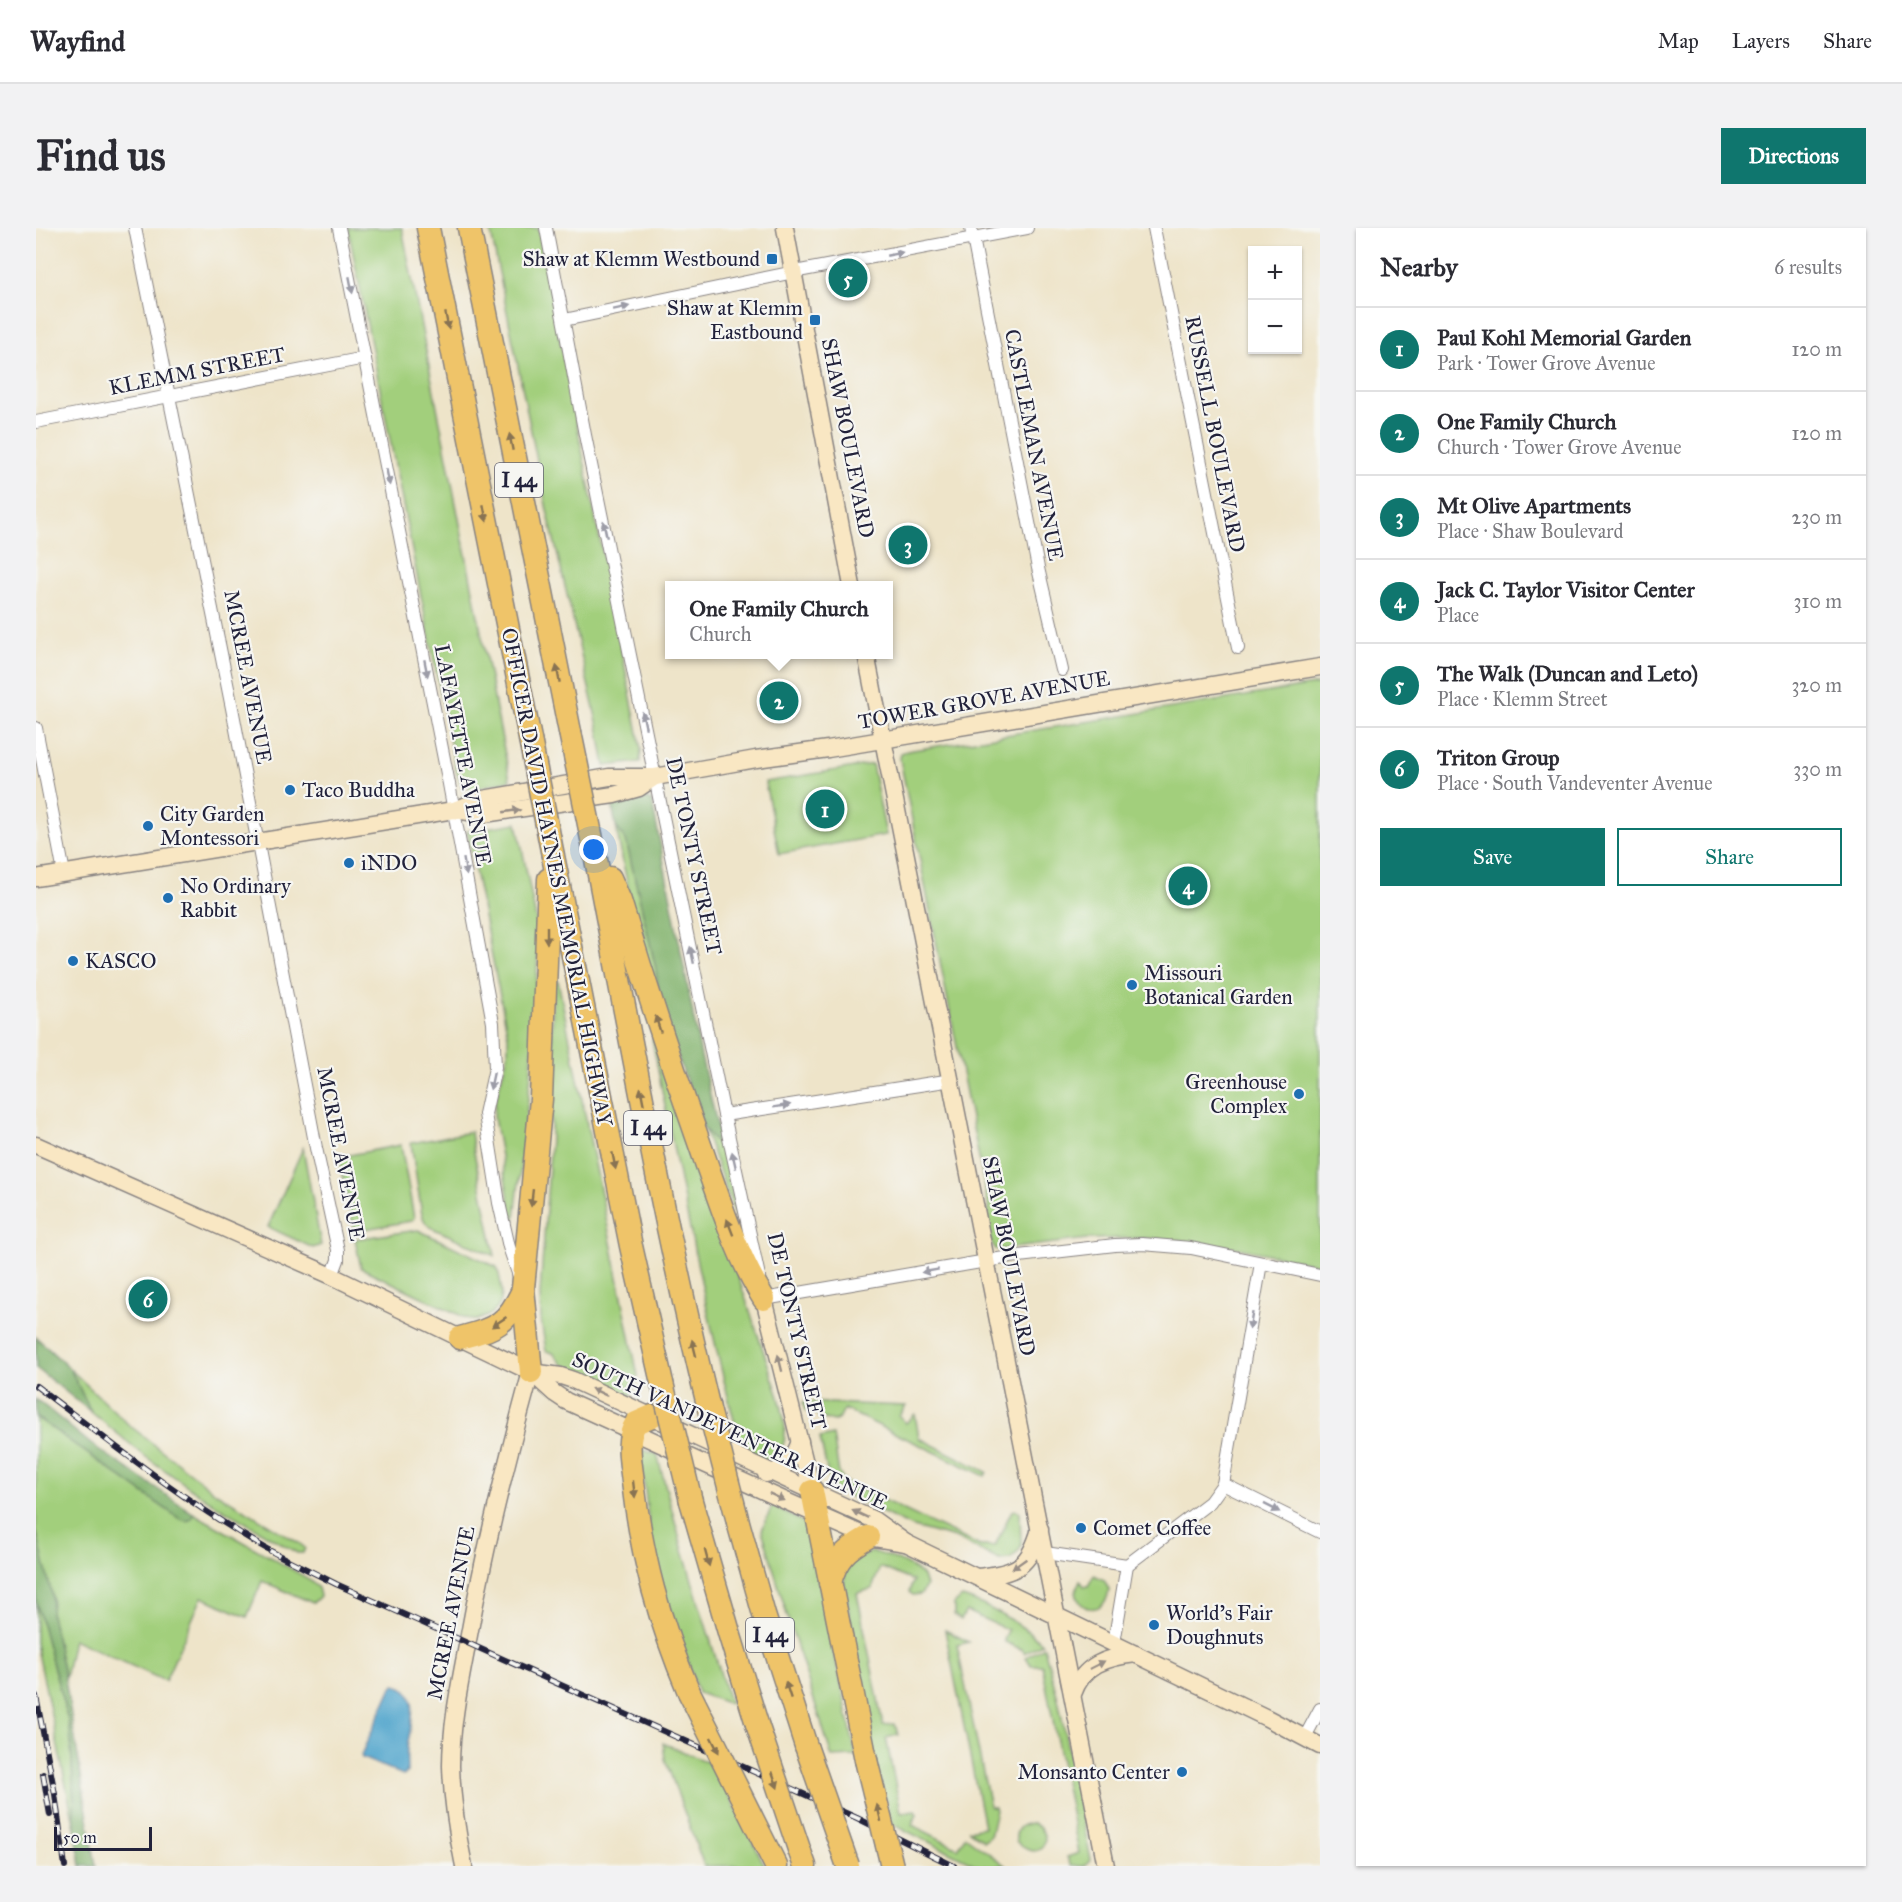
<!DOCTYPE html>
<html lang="en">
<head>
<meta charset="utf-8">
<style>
  :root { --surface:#fff; --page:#f2f2f3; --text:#2b2b33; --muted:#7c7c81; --line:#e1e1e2; --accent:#0f766e }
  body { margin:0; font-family:"IM FELL Great Primer",serif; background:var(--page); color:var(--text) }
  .controls { position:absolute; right:18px; top:18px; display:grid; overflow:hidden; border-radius:0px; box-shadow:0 2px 4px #0004 }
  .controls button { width:54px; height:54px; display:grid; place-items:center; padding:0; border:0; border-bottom:2px solid var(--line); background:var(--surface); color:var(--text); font:30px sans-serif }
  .scale { position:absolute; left:18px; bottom:15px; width:98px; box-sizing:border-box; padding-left:6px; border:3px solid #22223b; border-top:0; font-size:16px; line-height:21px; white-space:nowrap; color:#22223b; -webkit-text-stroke:4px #f6f6f2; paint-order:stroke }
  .you { position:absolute; left:558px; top:622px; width:21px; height:21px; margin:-15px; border:4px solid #fff; border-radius:50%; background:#1a73e8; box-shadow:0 0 0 9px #1a73e833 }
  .badge { display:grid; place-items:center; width:39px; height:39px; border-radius:50%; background:var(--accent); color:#fff; font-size:20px; font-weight:700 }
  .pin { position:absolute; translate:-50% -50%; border:3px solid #fff; box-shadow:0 2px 6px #0006 }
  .popup { position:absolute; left:629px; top:353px; width:228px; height:78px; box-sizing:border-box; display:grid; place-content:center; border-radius:0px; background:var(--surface); filter:drop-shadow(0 2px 4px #0005); font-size:20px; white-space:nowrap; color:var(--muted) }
  .popup b { font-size:22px; color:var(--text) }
  .popup::after { content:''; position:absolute; left:50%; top:100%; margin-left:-12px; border:12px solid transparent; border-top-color:var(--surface) }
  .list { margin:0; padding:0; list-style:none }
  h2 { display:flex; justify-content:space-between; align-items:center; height:78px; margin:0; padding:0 24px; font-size:26px }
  h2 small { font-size:20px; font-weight:400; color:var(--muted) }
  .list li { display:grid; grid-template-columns:39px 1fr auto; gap:18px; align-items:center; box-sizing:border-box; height:84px; padding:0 24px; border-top:2px solid var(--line) }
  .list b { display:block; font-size:22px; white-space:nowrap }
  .list p { margin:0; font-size:20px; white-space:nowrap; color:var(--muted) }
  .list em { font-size:20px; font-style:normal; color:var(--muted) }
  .actions { display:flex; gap:12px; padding:18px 24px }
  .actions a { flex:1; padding:14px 0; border:2px solid var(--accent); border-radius:0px; text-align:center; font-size:21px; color:var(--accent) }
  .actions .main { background:var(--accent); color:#fff }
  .map { position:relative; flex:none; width:1284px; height:1638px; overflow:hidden; border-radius:0px }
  header { display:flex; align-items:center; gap:36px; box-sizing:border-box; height:84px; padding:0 30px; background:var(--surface); border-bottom:2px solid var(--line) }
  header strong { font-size:28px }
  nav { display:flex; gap:33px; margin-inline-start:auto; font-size:21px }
  .intro { display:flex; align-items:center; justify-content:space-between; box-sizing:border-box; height:144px; padding:0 36px }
  h1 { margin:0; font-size:42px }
  .button { padding:15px 27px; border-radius:0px; background:var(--accent); color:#fff; font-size:21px; font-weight:700 }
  main { display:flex; gap:36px; padding:0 36px }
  aside { flex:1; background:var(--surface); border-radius:0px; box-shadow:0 2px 4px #0004 }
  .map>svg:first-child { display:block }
</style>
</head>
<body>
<header>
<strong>Wayfind</strong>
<nav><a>Map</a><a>Layers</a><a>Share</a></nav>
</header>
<div class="intro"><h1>Find us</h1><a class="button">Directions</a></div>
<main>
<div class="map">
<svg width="1284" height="1638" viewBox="0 0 1284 1638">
  <rect width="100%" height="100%" fill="#f6f6f2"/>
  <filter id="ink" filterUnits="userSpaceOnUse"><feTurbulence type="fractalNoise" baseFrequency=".0167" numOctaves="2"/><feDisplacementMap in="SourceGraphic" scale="12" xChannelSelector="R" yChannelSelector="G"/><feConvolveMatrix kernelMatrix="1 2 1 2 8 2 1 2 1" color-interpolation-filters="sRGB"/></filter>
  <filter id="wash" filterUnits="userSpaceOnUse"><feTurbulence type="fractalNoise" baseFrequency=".008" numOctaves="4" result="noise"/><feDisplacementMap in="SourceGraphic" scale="24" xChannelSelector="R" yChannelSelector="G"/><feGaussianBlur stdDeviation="1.35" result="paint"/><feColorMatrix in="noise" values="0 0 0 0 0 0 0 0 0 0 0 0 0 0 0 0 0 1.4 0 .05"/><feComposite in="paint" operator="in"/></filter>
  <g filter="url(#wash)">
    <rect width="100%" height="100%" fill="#eee4c9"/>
    <g fill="#a2cf7c" stroke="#62785c" stroke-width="1.5">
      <path d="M 312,0 L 366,0 L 474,552 L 437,561 L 434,561 L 432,558 L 426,559 L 419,539 Z"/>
      <path d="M 454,0 L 502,0 L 602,505 L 605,521 L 604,534 L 569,538 L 562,498 L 511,282 Z"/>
      <path d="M 1284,456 L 1284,1037 L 1202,1020 L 1153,1013 L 1106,1010 L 1051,1011 L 960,1022 L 955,1015 L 950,987 L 953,981 L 864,531 L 865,525 L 871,523 Z"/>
      <path d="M 836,536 L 850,607 L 743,626 L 729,554 Z"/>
      <path d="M 481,595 L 503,706 L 495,845 L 478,999 L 458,890 L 459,874 L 472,826 L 472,808 L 431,603 Z"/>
      <path d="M 580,599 L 590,612 L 620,741 L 624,780 L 602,710 Z"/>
      <path d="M 517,753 L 522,753 L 602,1148 L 594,1169 L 526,1136 L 517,1125 L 510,1123 L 505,1092 L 504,1066 L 515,911 Z"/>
      <path d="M 621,810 L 743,1169 C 749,1192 755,1214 738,1234 L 705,1219 C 669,1085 643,948 616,812 Z"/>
      <path d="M 668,901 L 687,922 L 707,1008 Z"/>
      <path d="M 435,904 L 437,919 L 459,1028 L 394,999 L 389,994 L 386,987 L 375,915 Z"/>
      <path d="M 365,917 L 378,990 L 375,993 L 318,1003 L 303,929 Z"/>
      <path d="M 267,920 L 285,1017 L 277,1020 L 232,999 Z"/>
      <path d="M 382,1002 L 461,1039 C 466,1057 472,1078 451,1088 C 444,1091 439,1094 432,1091 L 325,1040 L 319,1011 Z"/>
      <path d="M 34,1141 L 93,1197 L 179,1264 L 263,1315 L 269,1320 L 267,1325 L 261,1325 L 173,1273 L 110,1229 L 55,1184 Z"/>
      <path d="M 767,1174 L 870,1178 L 863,1188 L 870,1195 L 879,1186 L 883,1210 L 951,1244 L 949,1248 L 808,1181 L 803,1191 L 799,1193 L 783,1190 L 782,1186 L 769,1183 Z"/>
      <path d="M 0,1189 L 144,1291 L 156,1291 L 157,1285 L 271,1350 L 282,1360 L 284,1368 L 277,1375 L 226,1353 L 211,1389 L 166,1369 L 129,1453 L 37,1411 L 29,1451 L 15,1387 L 16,1367 L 0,1302 Z"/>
      <path d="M 797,1207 L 803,1245 L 809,1254 L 944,1318 L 959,1318 L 975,1284 L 978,1282 L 984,1284 L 985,1318 L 982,1324 L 974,1331 L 963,1332 L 919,1310 L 874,1298 L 800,1262 L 794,1256 L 784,1210 Z"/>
      <path d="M 607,1222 L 621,1226 L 647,1323 L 694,1476 L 662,1465 L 617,1332 L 605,1228 Z"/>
      <path d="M 736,1278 L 765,1293 L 773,1299 L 795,1415 L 804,1450 L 820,1528 L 796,1529 L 751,1387 L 726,1302 Z"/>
      <path d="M 835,1324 C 847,1325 880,1338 887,1349 C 888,1349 889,1357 890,1358 L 885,1366 L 877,1367 L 873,1364 L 877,1353 L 844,1339 L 836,1361 L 821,1365 L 847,1497 L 859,1496 L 862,1507 L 850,1510 L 865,1585 L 879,1583 L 881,1586 L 876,1597 L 922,1620 L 929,1608 L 970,1638 L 942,1638 L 856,1596 L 840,1536 L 808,1356 L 809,1346 L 816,1333 Z"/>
      <path d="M 1058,1347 L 1068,1352 L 1073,1362 C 1070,1387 1041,1386 1040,1362 L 1044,1352 L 1048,1358 L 1052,1358 Z"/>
      <path d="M 926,1369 C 945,1374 995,1401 1006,1416 L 988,1425 L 987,1422 L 969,1414 L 968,1412 L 972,1402 L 930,1383 L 925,1392 L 918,1387 L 918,1376 Z"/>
      <path d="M 0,1374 L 33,1496 L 35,1514 L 39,1600 L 0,1415 Z"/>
      <path d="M 909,1402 L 933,1414 L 921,1417 L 954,1579 L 959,1579 L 960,1582 L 954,1609 L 948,1613 L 933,1602 L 948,1599 Z"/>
      <path d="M 1008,1419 L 1022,1471 L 1055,1632 L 1048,1638 L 1035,1638 L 1031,1629 L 1043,1625 L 1006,1437 L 995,1437 L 990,1429 Z"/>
      <path d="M 627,1515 L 678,1537 L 729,1638 L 668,1638 L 629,1531 Z"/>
      <path d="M 997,1595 C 1022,1609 1003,1638 980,1613 C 979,1600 985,1596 997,1595 Z"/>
    </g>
    <g fill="#81b26c" stroke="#526a54" stroke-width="1.5">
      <path d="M 611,571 L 616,573 L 665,828 L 687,922 L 668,901 L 624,780 L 620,741 L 590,612 L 580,599 L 576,577 Z"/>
      <path d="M 0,1109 L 34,1141 L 55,1184 L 0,1140 Z"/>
      <path d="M 0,1171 L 55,1216 L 157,1285 L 156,1291 L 151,1293 L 144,1291 L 0,1189 Z"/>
      <path d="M 0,1302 L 16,1367 L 15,1387 L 29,1451 L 60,1638 L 45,1638 L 39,1600 L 35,1514 L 33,1496 L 0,1374 Z"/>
    </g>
    <path fill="#50a4cc" stroke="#396384" stroke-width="1.5" d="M 359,1457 C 388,1462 373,1502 371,1521 C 370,1529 371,1537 371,1545 L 367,1547 L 326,1530 L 325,1527 L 356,1459 Z"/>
  </g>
  <g filter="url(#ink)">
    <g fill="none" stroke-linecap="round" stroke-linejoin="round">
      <defs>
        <g id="street">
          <path d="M 99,0 L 196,480 L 280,920 L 302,1022 L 302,1032 L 296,1048"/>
          <path d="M 303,0 L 413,556 L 457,795 L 459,840 L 449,886 L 463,975 L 473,1019 L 483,1048"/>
          <path d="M 510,0 L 549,207 L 688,887 L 723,1048"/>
          <path d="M 935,0 L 1002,340 L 1026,442"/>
          <path d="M 1118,0 L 1202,420"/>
          <path d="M 528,92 L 758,44 L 991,0"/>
          <path d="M 0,194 L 329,130"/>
          <path d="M 0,500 L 28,645"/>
          <path d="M 688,887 L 916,852"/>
          <path d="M 727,1065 L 728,1071 L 974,1029 L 1079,1017 L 1106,1016 L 1155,1020 L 1284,1047"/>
          <path d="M 1187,1256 L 1284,1304"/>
          <path d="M 1009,1325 L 1091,1337 L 1174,1274 L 1187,1256 L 1225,1035"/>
          <path d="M 1078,1415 L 1091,1337"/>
          <path d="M 1269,1509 L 1284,1481"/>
        </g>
        <g id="secondary">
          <path d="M 749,0 L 816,358"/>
          <path d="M 830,426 L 1070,1638"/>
          <path d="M 418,582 L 448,586 L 578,567 L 603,560 L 619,549"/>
          <path d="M 0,650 L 418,582 L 447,571 L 573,549 L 619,549 L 720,531 L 792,521 L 1284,439"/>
          <path d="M 0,917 L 296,1048 L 424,1110 L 495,1144 L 518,1165 L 530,1173 L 752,1274 L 832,1309 L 870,1315"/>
          <path d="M 728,1071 L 776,1263"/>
          <path d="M 495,1144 L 525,1148 L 537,1152 L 838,1292 L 870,1315 L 1231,1490 L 1284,1518"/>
          <path d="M 730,1246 C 749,1242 758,1231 764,1213"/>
          <path d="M 942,1349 C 981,1345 993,1339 1004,1301"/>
          <path d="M 1037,1466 C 1047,1437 1070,1429 1100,1426"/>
          <path d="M 428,1638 C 421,1605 416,1572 415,1538 C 415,1494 425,1451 433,1407 C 449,1318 471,1231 495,1144"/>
        </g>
        <g id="highway">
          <path d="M 392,0 L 494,511"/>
          <path d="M 433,0 L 534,504"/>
          <path d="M 558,621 C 594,807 627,993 672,1177"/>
          <path d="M 517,628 L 595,1018 L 626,1155"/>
          <path d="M 574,650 L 584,673 C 609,756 636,838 665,920 C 683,971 699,1024 728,1071"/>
          <path d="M 424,1110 C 460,1100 471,1097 487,1062"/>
          <path d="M 495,1144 L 487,1060 L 505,871 L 513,651"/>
          <path d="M 616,1188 L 600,1195 C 589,1212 595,1235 597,1254 C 606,1331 623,1393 653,1464"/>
          <path d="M 776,1263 L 830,1532"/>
          <path d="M 655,1273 L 694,1408 L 721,1496"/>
          <path d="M 702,1294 L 728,1387 L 770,1518"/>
          <path d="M 794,1355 C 800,1330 811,1321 832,1309"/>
          <path d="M 724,1606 L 740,1638"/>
          <path d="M 764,1624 L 769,1638"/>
        </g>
      </defs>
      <use href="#street" stroke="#888382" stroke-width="14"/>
      <use href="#secondary" stroke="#888382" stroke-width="19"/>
      <use href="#highway" stroke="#888382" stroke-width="25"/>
      <use href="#street" stroke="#fff" stroke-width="12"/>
      <use href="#secondary" stroke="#f9e7c3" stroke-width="16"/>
      <use href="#highway" stroke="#efc469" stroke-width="22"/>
      <defs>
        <g id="rail">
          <path d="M 0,1158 C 75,1215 149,1274 231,1321 C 253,1333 277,1344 300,1356 L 821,1590 L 918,1638"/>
          <path d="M 0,1468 L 19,1566 L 29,1638"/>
          <path d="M 7,1546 L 14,1587"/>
        </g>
      </defs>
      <use href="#rail" stroke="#22223b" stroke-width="6"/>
      <use href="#rail" stroke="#f6f6f2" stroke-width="4" stroke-dasharray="11" stroke-linecap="butt"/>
      <defs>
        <g id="highway-bridge">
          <path d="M 534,504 L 558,621"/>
          <path d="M 494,511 L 517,628"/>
          <path d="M 626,1155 L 655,1273"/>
          <path d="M 672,1177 L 702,1294"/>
          <path d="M 653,1464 L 724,1606"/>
          <path d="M 721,1496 L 764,1624"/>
          <path d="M 770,1518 L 812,1638"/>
          <path d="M 830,1532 L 856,1638"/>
        </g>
      </defs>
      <use href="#highway-bridge" stroke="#888382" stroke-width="25" stroke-linecap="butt"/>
      <use href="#highway-bridge" stroke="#efc469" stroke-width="22"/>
    </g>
    <defs><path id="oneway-solid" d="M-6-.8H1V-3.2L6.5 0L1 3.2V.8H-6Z" transform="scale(1.5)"/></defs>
    <g fill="#9c9ca7">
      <use href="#oneway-solid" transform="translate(859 26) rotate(-11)"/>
      <use href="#oneway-solid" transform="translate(315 57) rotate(79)"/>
      <use href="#oneway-solid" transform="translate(585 80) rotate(-12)"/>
      <use href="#oneway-solid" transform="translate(352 249) rotate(79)"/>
      <use href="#oneway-solid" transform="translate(569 301) rotate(-102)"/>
      <use href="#oneway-solid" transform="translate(390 440) rotate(79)"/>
      <use href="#oneway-solid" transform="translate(608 492) rotate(-102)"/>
      <use href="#oneway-solid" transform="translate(429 639) rotate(80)"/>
      <use href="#oneway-solid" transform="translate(656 727) rotate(-102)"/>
      <use href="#oneway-solid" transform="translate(456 853) rotate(102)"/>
      <use href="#oneway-solid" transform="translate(746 878) rotate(-9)"/>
      <use href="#oneway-solid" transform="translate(698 932) rotate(-103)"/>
      <use href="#oneway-solid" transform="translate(894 1043) rotate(170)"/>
      <use href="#oneway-solid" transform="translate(1215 1093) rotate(100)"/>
      <use href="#oneway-solid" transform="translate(1236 1280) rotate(27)"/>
    </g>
    <g fill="#887352">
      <use href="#oneway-solid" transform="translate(411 93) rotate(79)"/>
      <use href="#oneway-solid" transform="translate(475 214) rotate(-101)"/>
      <use href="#oneway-solid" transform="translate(449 285) rotate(79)"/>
      <use href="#oneway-solid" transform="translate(522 446) rotate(-101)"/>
      <use href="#oneway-solid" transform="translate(511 707) rotate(90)"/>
      <use href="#oneway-solid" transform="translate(622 796) rotate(-108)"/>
      <use href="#oneway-solid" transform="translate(606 868) rotate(-101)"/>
      <use href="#oneway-solid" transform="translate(578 933) rotate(79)"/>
      <use href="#oneway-solid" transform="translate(496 970) rotate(96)"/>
      <use href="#oneway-solid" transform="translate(694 999) rotate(-111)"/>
      <use href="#oneway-solid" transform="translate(463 1094) rotate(146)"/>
      <use href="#oneway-solid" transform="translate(658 1120) rotate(-104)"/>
      <use href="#oneway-solid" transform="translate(598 1261) rotate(83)"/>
      <use href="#oneway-solid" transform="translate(671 1330) rotate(75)"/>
      <use href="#oneway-solid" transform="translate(752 1462) rotate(-108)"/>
      <use href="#oneway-solid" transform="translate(679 1517) rotate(63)"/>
      <use href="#oneway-solid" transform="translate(739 1552) rotate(71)"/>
      <use href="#oneway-solid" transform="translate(843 1585) rotate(-104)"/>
    </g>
    <g fill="#988e86">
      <use href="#oneway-solid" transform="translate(476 583) rotate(-8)"/>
      <use href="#oneway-solid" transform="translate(744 1135) rotate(-104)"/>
      <use href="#oneway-solid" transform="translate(563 1164) rotate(-155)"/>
      <use href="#oneway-solid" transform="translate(741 1269) rotate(25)"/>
      <use href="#oneway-solid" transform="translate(824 1286) rotate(-155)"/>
      <use href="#oneway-solid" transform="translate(983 1336) rotate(145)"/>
      <use href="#oneway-solid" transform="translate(1061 1437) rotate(-27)"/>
    </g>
  </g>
  <g fill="#1f6fb2" stroke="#f6f6f2" stroke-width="2">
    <rect x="730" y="25" width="12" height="12" rx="3"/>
    <rect x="773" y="86" width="12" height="12" rx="3"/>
    <circle cx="254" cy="562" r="6"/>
    <circle cx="112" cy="598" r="6"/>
    <circle cx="313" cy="635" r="6"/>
    <circle cx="132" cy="670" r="6"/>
    <circle cx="37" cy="733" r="6"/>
    <circle cx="1096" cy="757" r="6"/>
    <circle cx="1263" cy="866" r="6"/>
    <circle cx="1045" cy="1300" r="6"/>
    <circle cx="1118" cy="1397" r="6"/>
    <circle cx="1146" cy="1544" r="6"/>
  </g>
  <g text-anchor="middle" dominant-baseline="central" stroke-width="4.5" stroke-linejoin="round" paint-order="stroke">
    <g fill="#f6f6f2" stroke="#626272" stroke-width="1.5">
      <rect x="459" y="235" width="48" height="34" rx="4.5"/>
      <rect x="588" y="883" width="48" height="34" rx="4.5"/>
      <rect x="710" y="1390" width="48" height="34" rx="4.5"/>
    </g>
    <g font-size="20" font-weight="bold" fill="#22223b">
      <text x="483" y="252">I 44</text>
      <text x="612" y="900">I 44</text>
      <text x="734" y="1407">I 44</text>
    </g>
    <g font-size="21" fill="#22223b" stroke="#f6f6f2" text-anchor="start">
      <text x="724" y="31" text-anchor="end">Shaw at Klemm Westbound</text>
      <text x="767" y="80" text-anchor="end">Shaw at Klemm<tspan x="767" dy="24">Eastbound</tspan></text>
      <text x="266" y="562">Taco Buddha</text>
      <text x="124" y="586">City Garden<tspan x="124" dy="24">Montessori</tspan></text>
      <text x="325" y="635">iNDO</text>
      <text x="144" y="658">No Ordinary<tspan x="144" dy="24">Rabbit</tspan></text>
      <text x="49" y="733">KASCO</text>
      <text x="1108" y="745">Missouri<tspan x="1108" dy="24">Botanical Garden</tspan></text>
      <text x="1251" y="854" text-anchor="end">Greenhouse<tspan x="1251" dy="24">Complex</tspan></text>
      <text x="1057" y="1300">Comet Coffee</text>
      <text x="1130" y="1385">World's Fair<tspan x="1130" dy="24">Doughnuts</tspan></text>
      <text x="1134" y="1544" text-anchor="end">Monsanto Center</text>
    </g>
    <g font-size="21" fill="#22223b" stroke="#f6f6f2">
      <text transform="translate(161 143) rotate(-11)">KLEMM STREET</text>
      <text transform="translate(1179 206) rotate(79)">RUSSELL BOULEVARD</text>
      <text transform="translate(812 210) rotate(79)">SHAW BOULEVARD</text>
      <text transform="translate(998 217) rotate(79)">CASTLEMAN AVENUE</text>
      <text transform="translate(212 449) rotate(79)">MCREE AVENUE</text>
      <text transform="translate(948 472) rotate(-10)">TOWER GROVE AVENUE</text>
      <text transform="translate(427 527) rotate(79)">LAFAYETTE AVENUE</text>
      <text transform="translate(658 628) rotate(78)">DE TONTY STREET</text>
      <text transform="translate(521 649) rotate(79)">OFFICER DAVID HAYNES MEMORIAL HIGHWAY</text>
      <text transform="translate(305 926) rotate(79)">MCREE AVENUE</text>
      <text transform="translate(973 1028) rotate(79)">SHAW BOULEVARD</text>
      <text transform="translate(761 1103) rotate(77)">DE TONTY STREET</text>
      <text transform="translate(694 1203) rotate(25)">SOUTH VANDEVENTER AVENUE</text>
      <text transform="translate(415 1385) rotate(-79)">MCREE AVENUE</text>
    </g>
  </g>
</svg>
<div class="controls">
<button>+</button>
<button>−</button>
</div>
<div class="scale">50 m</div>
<div class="you"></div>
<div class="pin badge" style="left:789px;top:581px">1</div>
<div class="pin badge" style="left:743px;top:473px">2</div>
<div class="popup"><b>One Family Church</b>Church</div>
<div class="pin badge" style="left:872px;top:317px">3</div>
<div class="pin badge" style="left:1152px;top:658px">4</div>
<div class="pin badge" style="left:812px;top:50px">5</div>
<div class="pin badge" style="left:112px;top:1071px">6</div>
</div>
<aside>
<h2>Nearby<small>6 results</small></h2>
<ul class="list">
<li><span class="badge">1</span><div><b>Paul Kohl Memorial Garden</b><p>Park · Tower Grove Avenue</p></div><em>120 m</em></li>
<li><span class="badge">2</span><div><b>One Family Church</b><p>Church · Tower Grove Avenue</p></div><em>120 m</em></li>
<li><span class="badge">3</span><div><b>Mt Olive Apartments</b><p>Place · Shaw Boulevard</p></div><em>230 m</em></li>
<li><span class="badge">4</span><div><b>Jack C. Taylor Visitor Center</b><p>Place</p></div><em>310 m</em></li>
<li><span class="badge">5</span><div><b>The Walk (Duncan and Leto)</b><p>Place · Klemm Street</p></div><em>320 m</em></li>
<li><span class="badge">6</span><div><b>Triton Group</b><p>Place · South Vandeventer Avenue</p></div><em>330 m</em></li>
</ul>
<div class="actions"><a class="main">Save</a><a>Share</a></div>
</aside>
</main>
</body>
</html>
